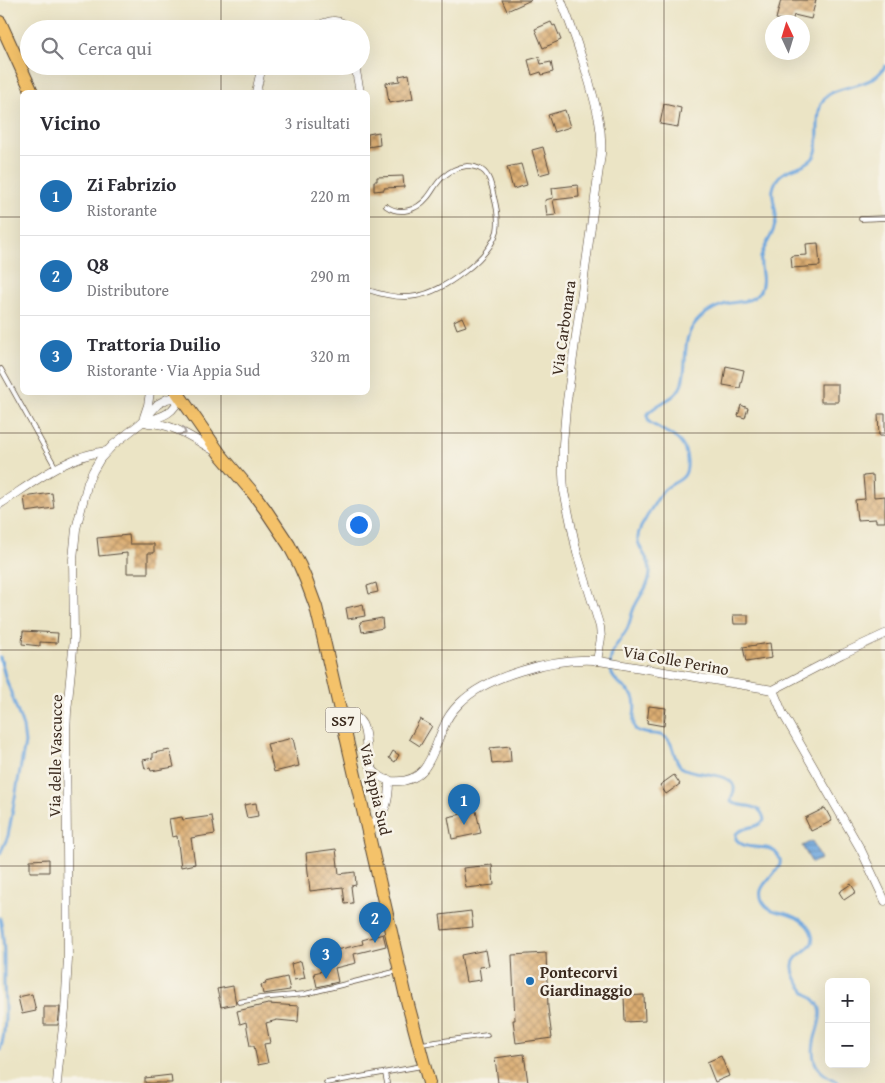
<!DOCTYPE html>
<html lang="it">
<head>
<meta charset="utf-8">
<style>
  :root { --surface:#fff; --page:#f2f2f3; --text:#2b2b33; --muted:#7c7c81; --line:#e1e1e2; --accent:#1f6fb2 }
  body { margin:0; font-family:"Gentium Book Plus",serif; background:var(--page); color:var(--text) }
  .controls { position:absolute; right:15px; bottom:15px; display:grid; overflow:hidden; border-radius:8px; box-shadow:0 5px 20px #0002 }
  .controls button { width:45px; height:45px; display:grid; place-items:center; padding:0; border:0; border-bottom:1px solid var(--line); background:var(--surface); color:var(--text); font:25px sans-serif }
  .compass { position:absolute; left:765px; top:15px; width:45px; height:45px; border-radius:50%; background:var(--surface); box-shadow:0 5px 20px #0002; rotate:356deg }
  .you { position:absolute; left:358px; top:524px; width:18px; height:18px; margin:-12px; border:4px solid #fff; border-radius:50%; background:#1a73e8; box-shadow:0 0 0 8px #1a73e833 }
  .badge { display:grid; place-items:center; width:32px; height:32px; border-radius:50%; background:var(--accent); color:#fff; font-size:16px; font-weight:700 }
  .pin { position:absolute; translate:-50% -41px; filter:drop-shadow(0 1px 2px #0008) }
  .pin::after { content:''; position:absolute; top:26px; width:18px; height:15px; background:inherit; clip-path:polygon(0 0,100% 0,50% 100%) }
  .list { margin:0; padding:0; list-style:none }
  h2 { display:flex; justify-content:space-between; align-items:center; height:65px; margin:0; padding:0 20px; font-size:21px }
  h2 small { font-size:16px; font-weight:400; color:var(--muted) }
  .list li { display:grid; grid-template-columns:32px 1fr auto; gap:15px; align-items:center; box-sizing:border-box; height:80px; padding:0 20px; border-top:1px solid var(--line) }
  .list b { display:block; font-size:19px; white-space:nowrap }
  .list p { margin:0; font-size:16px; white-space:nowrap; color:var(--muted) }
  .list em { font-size:16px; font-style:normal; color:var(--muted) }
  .icon { flex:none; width:28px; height:28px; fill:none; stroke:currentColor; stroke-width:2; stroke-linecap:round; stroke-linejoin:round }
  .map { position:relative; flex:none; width:885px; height:1083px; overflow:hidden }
  .search { position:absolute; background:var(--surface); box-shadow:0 5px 20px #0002; left:20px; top:20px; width:350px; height:55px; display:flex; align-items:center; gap:12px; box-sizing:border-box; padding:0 18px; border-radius:28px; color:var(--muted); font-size:19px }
  .panel { position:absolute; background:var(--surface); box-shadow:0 5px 20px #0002; left:20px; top:90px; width:350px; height:305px; border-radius:8px }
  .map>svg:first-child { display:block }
</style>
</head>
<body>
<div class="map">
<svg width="885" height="1083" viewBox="0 0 885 1083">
  <defs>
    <pattern id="water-rules" width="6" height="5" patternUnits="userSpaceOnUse" patternTransform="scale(1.25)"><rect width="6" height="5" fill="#6fa7de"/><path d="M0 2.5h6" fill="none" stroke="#5c88b3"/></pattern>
    <pattern id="building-cross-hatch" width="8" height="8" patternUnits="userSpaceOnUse" patternTransform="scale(1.25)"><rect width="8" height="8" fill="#dbad72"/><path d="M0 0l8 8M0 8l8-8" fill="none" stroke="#b38d5d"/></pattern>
  </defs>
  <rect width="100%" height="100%" fill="#f7f3e8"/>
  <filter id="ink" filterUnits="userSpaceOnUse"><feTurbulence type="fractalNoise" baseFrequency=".02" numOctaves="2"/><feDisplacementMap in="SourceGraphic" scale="10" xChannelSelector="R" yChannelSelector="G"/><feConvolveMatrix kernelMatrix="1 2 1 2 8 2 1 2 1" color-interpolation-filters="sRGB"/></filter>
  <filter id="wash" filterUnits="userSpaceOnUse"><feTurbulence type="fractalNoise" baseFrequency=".0096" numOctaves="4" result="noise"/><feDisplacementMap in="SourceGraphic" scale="20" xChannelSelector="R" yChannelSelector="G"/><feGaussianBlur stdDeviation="1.12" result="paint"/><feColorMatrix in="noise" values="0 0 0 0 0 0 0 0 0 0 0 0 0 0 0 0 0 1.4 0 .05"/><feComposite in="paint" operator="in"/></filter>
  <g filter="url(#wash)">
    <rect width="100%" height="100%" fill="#ebe4c5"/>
    <path fill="url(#water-rules)" stroke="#55687e" d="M 812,841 L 821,859 L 812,863 L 802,846 Z"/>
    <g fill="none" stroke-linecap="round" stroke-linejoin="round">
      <g stroke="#6fa7de" stroke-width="3">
        <path d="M 0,657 L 5,676 L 23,727 L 25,743 L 8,836 L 0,854"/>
        <path d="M 0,918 C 5,940 4,962 4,984 C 5,1006 7,1029 0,1050"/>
        <path d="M 839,1083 C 833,1079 825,1076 820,1070 C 810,1060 813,1043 817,1031 C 819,1024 822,1016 820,1009 C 818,1001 811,997 805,992 C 799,985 792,974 793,965 C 794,952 817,950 812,935 C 809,924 798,917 787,914 C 780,912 772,912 766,906 C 746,884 788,873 779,857 C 769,839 749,855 736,839 L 736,834 C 743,825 757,830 764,820 C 761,801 743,809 731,802 C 731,797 735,792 734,787 C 730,771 693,776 681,767 C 672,758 675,743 665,737 C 655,731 645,737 635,729 C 631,720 637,710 634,699 C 630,688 616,686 612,674 C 606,653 618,645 627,629 C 631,621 631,612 636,604 C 641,594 650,584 650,573 C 651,554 630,547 641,527 C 648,515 655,501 663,491 C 674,479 689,483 687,460 C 685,436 666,434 649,422 L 647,415 C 656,402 675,401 681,386 C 690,362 678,338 700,318 C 707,311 717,307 726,304 C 738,301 753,303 760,291 C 766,279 759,269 761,257 C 764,244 775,235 776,219 C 777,209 771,199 773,189 C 779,164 801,172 813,158 C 822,148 814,116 822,102 C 831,83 872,91 885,66"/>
      </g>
    </g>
    <g id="blocks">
      <g fill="url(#building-cross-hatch)">
        <path d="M 502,0 L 531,0 L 507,11 Z"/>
        <path d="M 781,0 L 816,0 L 811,19 L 794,15 L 792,22 L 776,19 Z"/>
        <path d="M 551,22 L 553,26 L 555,25 L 561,40 L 543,48 L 535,29 Z"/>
        <path d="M 539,57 L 541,64 L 551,62 L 553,72 L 542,75 L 541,72 L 532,75 L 528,60 Z"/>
        <path d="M 409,74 L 413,99 L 389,103 L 386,83 L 400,81 L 399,76 Z"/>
        <path d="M 664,104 L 681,108 L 678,127 L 660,124 Z"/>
        <path d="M 565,110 L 570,127 L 554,132 L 548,115 Z"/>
        <path d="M 379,132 L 380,145 L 368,147 L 368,134 Z"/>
        <path d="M 543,147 L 550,172 L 539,175 L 532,150 Z"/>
        <path d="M 521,164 L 527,185 L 513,189 L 507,167 Z"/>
        <path d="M 403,176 L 404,187 L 384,188 L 384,190 L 374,191 L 374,181 L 377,181 L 377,177 Z"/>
        <path d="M 578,185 L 579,197 L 553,200 L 556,215 L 547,216 L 545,200 L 553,198 L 552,188 Z"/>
        <path d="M 818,243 L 820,266 L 792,268 L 791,256 L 807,255 L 806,244 Z"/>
        <path d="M 462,317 L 466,326 L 457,329 L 454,321 Z"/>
        <path d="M 726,366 L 744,370 L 740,388 L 723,385 Z"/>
        <rect x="821" y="384" width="17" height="18"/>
        <path d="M 741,405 L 748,408 L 745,418 L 738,416 Z"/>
        <path d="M 878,414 L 885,414 L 885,436 L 879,436 Z"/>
        <path d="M 873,475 L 874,497 L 885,496 L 885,522 L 876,522 L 876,519 L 857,520 L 855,500 L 865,499 L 863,476 Z"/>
        <path d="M 52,493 L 54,508 L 26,512 L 24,497 Z"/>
        <path d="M 129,535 L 130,544 L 154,544 L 154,553 L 148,553 L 148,573 L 127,573 L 127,553 L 99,556 L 97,538 Z"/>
        <path d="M 376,583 L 378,592 L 369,594 L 367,586 Z"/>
        <path d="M 363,604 L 365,616 L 348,619 L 346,608 Z"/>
        <path d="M 733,615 L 748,615 L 748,624 L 734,624 Z"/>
        <path d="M 382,618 L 383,628 L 362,632 L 360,622 Z"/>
        <path d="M 23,631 L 58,633 L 57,643 L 40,642 L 40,646 L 22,644 Z"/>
        <path d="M 770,643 L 772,658 L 746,662 L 743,647 Z"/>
        <path d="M 649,706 L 666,708 L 664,726 L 647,723 Z"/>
        <path d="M 420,719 L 432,726 L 420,746 L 409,739 Z"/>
        <path d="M 293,738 L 299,766 L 274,772 L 267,744 Z"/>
        <path d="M 510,746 L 511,762 L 492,764 L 490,748 Z"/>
        <path d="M 170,750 L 174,767 L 151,771 L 150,768 L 145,769 L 143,760 L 153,758 L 153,753 Z"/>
        <path d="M 393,751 L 399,755 L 395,762 L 389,758 Z"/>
        <path d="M 674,775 L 680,784 L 666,794 L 660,785 Z"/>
        <path d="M 256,803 L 258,816 L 247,818 L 244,805 Z"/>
        <path d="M 825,808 L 832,821 L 811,831 L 805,818 Z"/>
        <path d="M 476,811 L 481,833 L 452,839 L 448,817 Z"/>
        <path d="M 212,816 L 215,834 L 191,838 L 195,864 L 181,867 L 177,836 L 172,837 L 169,819 L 182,817 L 183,820 Z"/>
        <path d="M 336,849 L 339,874 L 355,872 L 356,885 L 351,886 L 353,903 L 345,904 L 343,887 L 310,891 L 306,853 Z"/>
        <path d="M 49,859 L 49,872 L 30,872 L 30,860 Z"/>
        <path d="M 492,865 L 494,885 L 466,888 L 463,868 Z"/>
        <path d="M 851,884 L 856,892 L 844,900 L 839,892 Z"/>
        <path d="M 471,911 L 473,927 L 442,930 L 440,915 Z"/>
        <path d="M 383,934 L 386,946 L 354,954 L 356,963 L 335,968 L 338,982 L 317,987 L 314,973 L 322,971 L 318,954 L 363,944 L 362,940 Z"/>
        <path d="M 486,950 L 489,966 L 479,967 L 481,980 L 466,982 L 461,955 Z"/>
        <path d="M 546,953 L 548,1008 L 552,1038 L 516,1043 L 513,1020 L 515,1020 L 512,955 Z"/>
        <path d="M 301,961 L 305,978 L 294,980 L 291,964 Z"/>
        <path d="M 287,977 L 290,990 L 263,994 L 261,985 L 266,984 L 265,982 Z"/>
        <path d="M 233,986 L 236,1004 L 221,1007 L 217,989 Z"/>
        <path d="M 32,994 L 36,1011 L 22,1014 L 18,997 Z"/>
        <path d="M 644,995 L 645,1021 L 625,1022 L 624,996 Z"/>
        <path d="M 268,1004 L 299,1006 L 298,1022 L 277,1020 L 266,1023 L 270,1043 L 264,1044 L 268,1063 L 258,1065 L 254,1046 L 250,1046 L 246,1022 L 240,1024 L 237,1011 Z"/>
        <path d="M 44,1007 L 60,1007 L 58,1025 L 44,1025 Z"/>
        <path d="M 524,1054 L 528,1083 L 498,1083 L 495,1058 Z"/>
        <path d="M 721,1056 L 729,1076 L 715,1082 L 707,1062 Z"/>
        <path d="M 171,1075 L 172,1083 L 145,1083 L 145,1078 Z"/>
      </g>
    </g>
  </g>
  <g filter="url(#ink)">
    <use href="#blocks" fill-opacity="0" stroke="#554637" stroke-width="1"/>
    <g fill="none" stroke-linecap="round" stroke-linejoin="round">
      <defs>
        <g id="service">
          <path d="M 861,219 L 885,218"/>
          <path d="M 368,290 C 383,295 400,299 416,296 C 443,292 490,258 497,231 C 499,220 497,208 494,197 C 492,188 490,175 482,170 C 477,167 472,166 467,166 C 458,167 450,171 443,177 C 436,183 433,191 427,198 C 417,210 400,216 386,206"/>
          <path d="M 1,369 L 56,468"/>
          <path d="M 239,1002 L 260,998 L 305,994 L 398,971"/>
          <path d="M 421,1044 L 487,1035"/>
          <path d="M 385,1073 L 387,1083"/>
          <path d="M 326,1083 L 422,1066"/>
        </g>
        <g id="minor">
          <path d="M 561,0 C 572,27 581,54 589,81 C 596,106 603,129 601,154 L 566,408 L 563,444 L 563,474 L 564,491 L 577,553 L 600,627 L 601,638 L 597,661"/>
          <path d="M 308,29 C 320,25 340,13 347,29"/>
          <path d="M 355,66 L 360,92"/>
          <path d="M 256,92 L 262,66"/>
          <path d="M 144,417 L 148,405 L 150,392"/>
          <path d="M 148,423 C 175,424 192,438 215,451"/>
          <path d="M 0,504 C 33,483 67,455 107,451"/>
          <path d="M 773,690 L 842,654 L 885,634"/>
          <path d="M 341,712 C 382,718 354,757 378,775 C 382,778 386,780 391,781 C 429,785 432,751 444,726 C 447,718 452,711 459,704 C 486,676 553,658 593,660 L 773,690 L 783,714 L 861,850 L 885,901"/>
          <path d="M 367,826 C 387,816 389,800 389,780"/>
          <path d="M 57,1083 L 59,1061 L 65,1010 L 68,959 L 66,733 L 67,712 L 74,638 L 73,559 L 76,529 L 88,482 L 93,471 L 100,459 L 113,445 L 141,423 L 158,404 L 167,399 L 179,396 C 176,415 157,418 141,423"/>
        </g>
        <g id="primary">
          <path d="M 0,22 L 32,92"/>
          <path d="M 177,392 L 220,454 L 253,493 L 265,509 L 289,545 L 300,566 L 306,580 L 316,607 L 322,632 L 406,997 L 429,1083"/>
        </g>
      </defs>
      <use href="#service" stroke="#554637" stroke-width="5.5"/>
      <use href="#minor" stroke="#554637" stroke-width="9"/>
      <use href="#primary" stroke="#554637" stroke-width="14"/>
      <use href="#service" stroke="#fff" stroke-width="4"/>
      <use href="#minor" stroke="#fff" stroke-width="8"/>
      <use href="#primary" stroke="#f4c26a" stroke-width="12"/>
    </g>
    <defs><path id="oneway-chevron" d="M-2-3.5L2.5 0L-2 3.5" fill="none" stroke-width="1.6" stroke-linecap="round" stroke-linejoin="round" transform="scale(1.25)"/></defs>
    <use stroke="#a79f9a" href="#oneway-chevron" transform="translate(183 432) rotate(29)"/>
  </g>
  <path fill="none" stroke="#3b2a1e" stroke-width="1" stroke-opacity="0.55" d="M 221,0 L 221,29M 442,0 L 442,1083M 664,0 L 664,1083M 221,66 L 221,92M 0,217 L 22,217M 368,217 L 885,217M 221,392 L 221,1083M 0,433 L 885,433M 0,650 L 885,650M 0,866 L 885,866"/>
  <circle fill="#1f6fb2" stroke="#f7f3e8" stroke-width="2" cx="530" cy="981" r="5"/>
  <g text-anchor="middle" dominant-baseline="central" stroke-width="5" stroke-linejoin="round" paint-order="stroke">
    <rect fill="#f7f3e8" stroke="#73665b" stroke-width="1" x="325.5" y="707.5" width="35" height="25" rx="4"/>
    <g font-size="15" font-weight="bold" fill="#3b2a1e">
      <text x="343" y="720">SS7</text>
    </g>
    <g font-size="16" fill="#3b2a1e" stroke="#f7f3e8">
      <text transform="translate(563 328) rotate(-82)">Via Carbonara</text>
      <text transform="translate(676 660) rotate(10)">Via Colle Perino</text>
      <text transform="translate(55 756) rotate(-89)">Via delle Vascucce</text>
      <text transform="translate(376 789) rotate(77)">Via Appia Sud</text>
    </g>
    <g font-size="16" font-weight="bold" fill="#3b2a1e" stroke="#f7f3e8" text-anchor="start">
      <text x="540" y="972">Pontecorvi<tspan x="540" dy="18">Giardinaggio</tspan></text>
    </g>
  </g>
</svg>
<div class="controls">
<button>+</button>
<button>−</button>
</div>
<svg class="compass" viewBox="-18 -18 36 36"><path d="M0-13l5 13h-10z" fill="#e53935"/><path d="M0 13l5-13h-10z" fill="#7c7c81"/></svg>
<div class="you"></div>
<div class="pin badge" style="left:464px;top:825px">1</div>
<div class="pin badge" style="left:375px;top:943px">2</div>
<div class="pin badge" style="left:326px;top:979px">3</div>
<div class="search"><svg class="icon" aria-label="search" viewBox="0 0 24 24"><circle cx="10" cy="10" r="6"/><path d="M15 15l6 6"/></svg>Cerca qui</div>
<section class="panel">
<h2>Vicino<small>3 risultati</small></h2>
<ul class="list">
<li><span class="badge">1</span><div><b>Zi Fabrizio</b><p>Ristorante</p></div><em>220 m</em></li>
<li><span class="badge">2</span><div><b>Q8</b><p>Distributore</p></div><em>290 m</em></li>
<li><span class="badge">3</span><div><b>Trattoria Duilio</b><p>Ristorante · Via Appia Sud</p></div><em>320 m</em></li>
</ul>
</section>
</div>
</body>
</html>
